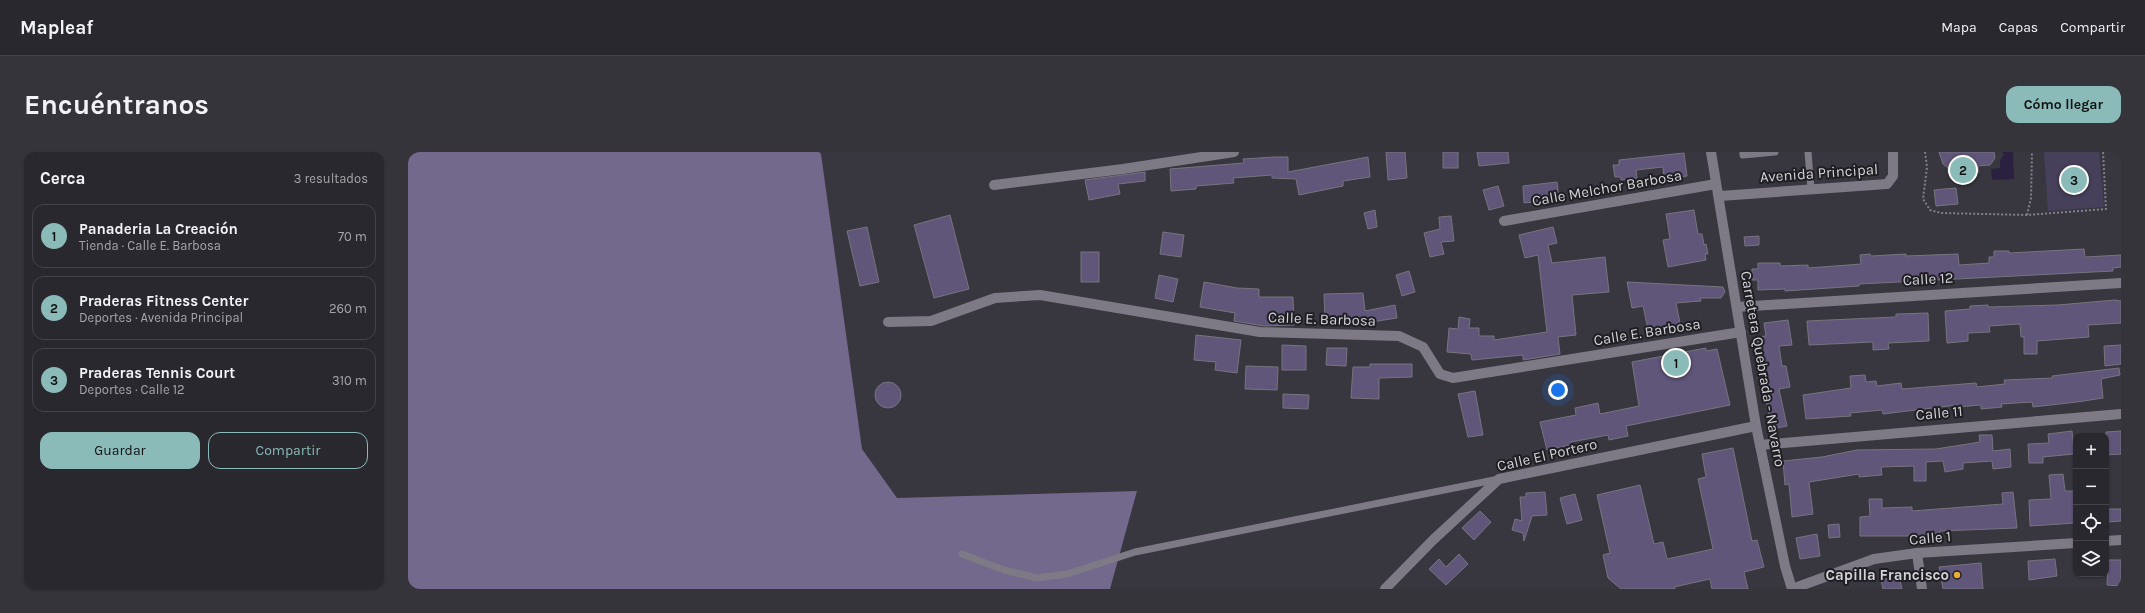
<!DOCTYPE html>
<html lang="es">
<head>
<meta charset="utf-8">
<style>
  :root { --surface:#2a282f; --page:#36343b; --text:#f1f3f6; --muted:#a5a6aa; --line:#46444b; --accent:#8bbbb9 }
  body { margin:0; font-family:Karla,sans-serif; background:var(--page); color:var(--text) }
  .controls { position:absolute; right:12px; bottom:12px; display:grid; overflow:hidden; border-radius:8px; box-shadow:0 1px 3px #0004 }
  .controls button { width:36px; height:36px; display:grid; place-items:center; padding:0; border:0; border-bottom:1px solid var(--line); background:var(--surface); color:var(--text); font:20px sans-serif }
  .you { position:absolute; left:1150px; top:238px; width:14px; height:14px; margin:-10px; border:3px solid #fff; border-radius:50%; background:#1a73e8; box-shadow:0 0 0 6px #1a73e833 }
  .badge { display:grid; place-items:center; width:26px; height:26px; border-radius:50%; background:var(--accent); color:#111; font-size:13px; font-weight:700 }
  .pin { position:absolute; translate:-50% -50%; border:2px solid #fff; box-shadow:0 1px 4px #0006 }
  .list { margin:0; padding:0; list-style:none }
  h2 { display:flex; justify-content:space-between; align-items:center; height:52px; margin:0; padding:0 16px; font-size:17px }
  h2 small { font-size:13px; font-weight:400; color:var(--muted) }
  .list li { display:grid; grid-template-columns:26px 1fr auto; gap:12px; align-items:center; box-sizing:border-box; height:64px; margin:0 8px 8px; padding:0 8px; border:1px solid var(--line); border-radius:12px }
  .list b { display:block; font-size:15px; white-space:nowrap }
  .list p { margin:0; font-size:13px; white-space:nowrap; color:var(--muted) }
  .list em { font-size:13px; font-style:normal; color:var(--muted) }
  .actions { display:flex; gap:8px; padding:12px 16px }
  .actions a { flex:1; padding:9px 0; border:1px solid var(--accent); border-radius:12px; text-align:center; font-size:14px; color:var(--accent) }
  .actions .main { background:var(--accent); color:#111 }
  .icon { flex:none; width:22px; height:22px; fill:none; stroke:currentColor; stroke-width:2; stroke-linecap:round; stroke-linejoin:round }
  .map { position:relative; flex:none; width:1713px; height:437px; overflow:hidden; border-radius:12px }
  header { display:flex; align-items:center; gap:24px; box-sizing:border-box; height:56px; padding:0 20px; background:var(--surface); border-bottom:1px solid var(--line) }
  header strong { font-size:19px }
  nav { display:flex; gap:22px; margin-inline-start:auto; font-size:14px }
  .intro { display:flex; align-items:center; justify-content:space-between; box-sizing:border-box; height:96px; padding:0 24px }
  h1 { margin:0; font-size:28px }
  .button { padding:10px 18px; border-radius:12px; background:var(--accent); color:#111; font-size:14px; font-weight:700 }
  main { display:flex; gap:24px; padding:0 24px }
  aside { flex:1; background:var(--surface); border-radius:12px; box-shadow:0 1px 3px #0004 }
  .map>svg:first-child { display:block }
</style>
</head>
<body>
<header>
<strong>Mapleaf</strong>
<nav><a>Mapa</a><a>Capas</a><a>Compartir</a></nav>
</header>
<div class="intro"><h1>Encuéntranos</h1><a class="button">Cómo llegar</a></div>
<main>
<aside>
<h2>Cerca<small>3 resultados</small></h2>
<ul class="list">
<li><span class="badge">1</span><div><b>Panaderia La Creación</b><p>Tienda · Calle E. Barbosa</p></div><em>70 m</em></li>
<li><span class="badge">2</span><div><b>Praderas Fitness Center</b><p>Deportes · Avenida Principal</p></div><em>260 m</em></li>
<li><span class="badge">3</span><div><b>Praderas Tennis Court</b><p>Deportes · Calle 12</p></div><em>310 m</em></li>
</ul>
<div class="actions"><a class="main">Guardar</a><a>Compartir</a></div>
</aside>
<div class="map">
<svg width="1713" height="437" viewBox="0 0 1713 437">
  <rect width="100%" height="100%" fill="#38363f"/>
  <path fill="#47405b" d="M 1636,0 L 1691,0 L 1696,55 L 1640,59 Z"/>
  <path fill="#72698d" d="M 0,0 L 411,0 L 413,2 L 454,297 L 489,346 L 729,339 L 702,437 L 0,437 Z"/>
  <path fill="#2a203f" d="M 1594,0 L 1605,0 L 1606,27 L 1584,28 L 1583,17 L 1592,16 L 1592,9 L 1596,2 Z"/>
  <g fill="#60567a" stroke="#76747e">
    <path d="M 978,0 L 997,0 L 999,26 L 980,28 Z"/>
    <rect x="1035" y="0" width="15" height="16"/>
    <path d="M 1069,0 L 1100,0 L 1101,11 L 1071,14 Z"/>
    <path d="M 1531,0 L 1586,0 L 1587,6 L 1582,13 L 1570,14 L 1571,20 L 1540,21 L 1540,16 L 1535,12 Z"/>
    <path d="M 1276,1 L 1279,24 L 1256,27 L 1255,15 L 1228,18 L 1229,26 L 1213,28 L 1213,25 L 1207,25 L 1205,13 L 1211,13 L 1211,8 Z"/>
    <path d="M 866,5 L 880,5 L 880,20 L 960,5 L 962,25 L 935,29 L 935,34 L 891,43 L 888,27 L 864,26 L 864,23 L 825,26 L 826,31 L 788,34 L 788,37 L 763,39 L 762,17 L 836,11 L 835,7 Z"/>
    <path d="M 737,20 L 737,29 L 710,32 L 712,42 L 681,48 L 677,28 Z"/>
    <path d="M 1149,30 L 1151,47 L 1116,51 L 1115,34 Z"/>
    <path d="M 1090,34 L 1096,54 L 1081,58 L 1075,38 Z"/>
    <path d="M 1548,36 L 1550,52 L 1528,54 L 1526,38 Z"/>
    <path d="M 967,58 L 969,75 L 960,77 L 956,61 Z"/>
    <path d="M 1286,58 L 1290,82 L 1294,82 L 1296,93 L 1298,92 L 1300,102 L 1297,102 L 1298,108 L 1260,115 L 1255,88 L 1262,87 L 1258,62 Z"/>
    <path d="M 542,63 L 561,137 L 526,146 L 506,73 Z"/>
    <path d="M 1043,64 L 1046,89 L 1033,90 L 1036,102 L 1022,105 L 1016,81 L 1032,77 L 1031,65 Z"/>
    <path d="M 459,75 L 471,130 L 452,134 L 439,79 Z"/>
    <path d="M 1145,75 L 1149,91 L 1140,93 L 1144,111 L 1197,105 L 1201,140 L 1164,143 L 1168,183 L 1150,185 L 1152,202 L 1115,208 L 1115,203 L 1064,208 L 1063,202 L 1039,200 L 1041,176 L 1050,177 L 1051,165 L 1062,167 L 1061,176 L 1071,176 L 1071,184 L 1086,184 L 1086,188 L 1139,180 L 1130,103 L 1117,106 L 1111,83 Z"/>
    <path d="M 755,80 L 776,83 L 773,105 L 752,102 Z"/>
    <path d="M 1351,84 L 1351,93 L 1337,94 L 1336,85 Z"/>
    <path d="M 1676,97 L 1677,105 L 1713,103 L 1713,115 L 1705,116 L 1705,119 L 1451,132 L 1451,134 L 1377,139 L 1377,137 L 1350,138 L 1350,128 L 1344,128 L 1344,117 L 1350,117 L 1350,111 L 1372,111 L 1372,114 L 1400,113 L 1400,116 L 1453,112 L 1452,103 L 1462,102 L 1463,104 L 1498,102 L 1498,104 L 1550,102 L 1551,113 L 1581,111 L 1581,105 L 1586,105 L 1586,99 L 1601,99 L 1601,101 Z"/>
    <rect x="673" y="100" width="18" height="30"/>
    <path d="M 1001,119 L 1007,140 L 994,144 L 988,123 Z"/>
    <path d="M 751,123 L 770,127 L 765,150 L 747,146 Z"/>
    <path d="M 796,130 L 829,136 L 851,137 L 851,145 L 885,145 L 886,173 L 856,174 L 826,169 L 827,161 L 792,155 Z"/>
    <path d="M 1219,130 L 1315,135 L 1317,140 L 1313,146 L 1292,146 L 1293,149 L 1268,151 L 1273,176 L 1262,177 L 1262,182 L 1249,183 L 1249,181 L 1241,182 L 1235,154 L 1224,156 Z"/>
    <path d="M 955,141 L 957,159 L 987,153 L 989,166 L 950,172 L 949,170 L 917,170 L 916,142 Z"/>
    <path d="M 1707,148 L 1713,149 L 1713,171 L 1680,173 L 1681,185 L 1629,189 L 1629,202 L 1616,202 L 1616,185 L 1613,185 L 1612,172 L 1581,174 L 1582,180 L 1560,181 L 1560,189 L 1539,191 L 1537,159 L 1562,157 L 1562,154 L 1580,153 L 1580,155 L 1650,153 Z"/>
    <path d="M 1520,161 L 1521,189 L 1480,191 L 1481,197 L 1465,198 L 1465,190 L 1401,193 L 1399,169 L 1488,165 L 1488,162 Z"/>
    <path d="M 1380,168 L 1384,193 L 1371,194 L 1374,214 L 1378,214 L 1382,235 L 1371,237 L 1379,274 L 1364,277 L 1358,248 L 1362,247 L 1356,209 L 1352,209 L 1349,185 L 1358,184 L 1356,171 Z"/>
    <path d="M 788,183 L 833,188 L 829,221 L 807,218 L 808,210 L 786,208 Z"/>
    <path d="M 874,193 L 898,194 L 898,218 L 874,218 Z"/>
    <path d="M 1713,193 L 1713,212 L 1697,214 L 1696,194 Z"/>
    <path d="M 919,196 L 939,196 L 938,214 L 918,213 Z"/>
    <path d="M 1298,196 L 1298,199 L 1309,197 L 1322,253 L 1218,274 L 1220,284 L 1201,288 L 1200,283 L 1163,290 L 1163,293 L 1139,298 L 1132,270 L 1168,263 L 1167,256 L 1190,251 L 1192,262 L 1231,254 L 1224,210 Z"/>
    <path d="M 962,212 L 1004,212 L 1004,225 L 971,226 L 971,247 L 943,246 L 945,215 L 962,215 Z"/>
    <path d="M 838,214 L 870,215 L 869,238 L 837,237 Z"/>
    <path d="M 1711,216 L 1712,223 L 1693,227 L 1695,246 L 1669,250 L 1625,255 L 1624,250 L 1593,252 L 1594,255 L 1573,257 L 1573,253 L 1549,255 L 1549,253 L 1475,262 L 1474,258 L 1442,261 L 1443,264 L 1398,267 L 1395,243 L 1443,236 L 1442,224 L 1457,223 L 1458,230 L 1468,229 L 1469,234 L 1493,231 L 1494,237 L 1568,231 L 1569,235 L 1597,232 L 1596,228 L 1645,226 L 1644,224 Z"/>
    <circle cx="480" cy="243" r="13"/>
    <path d="M 1067,239 L 1075,283 L 1060,285 L 1050,242 Z"/>
    <path d="M 875,242 L 901,243 L 900,257 L 875,256 Z"/>
    <path d="M 1664,279 L 1666,302 L 1635,305 L 1635,311 L 1621,311 L 1620,292 L 1641,291 L 1640,282 Z"/>
    <path d="M 1713,279 L 1713,302 L 1698,303 L 1698,280 Z"/>
    <path d="M 1571,283 L 1584,283 L 1585,299 L 1602,297 L 1603,315 L 1585,317 L 1584,309 L 1555,311 L 1555,317 L 1537,320 L 1535,309 L 1518,310 L 1518,329 L 1506,329 L 1506,314 L 1473,315 L 1474,323 L 1451,325 L 1451,322 L 1401,330 L 1405,362 L 1384,365 L 1381,332 L 1377,333 L 1375,309 L 1414,305 L 1449,298 L 1528,297 L 1572,290 Z"/>
    <path d="M 1325,296 L 1344,389 L 1349,388 L 1356,415 L 1336,420 L 1340,437 L 1304,437 L 1302,427 L 1266,435 L 1267,437 L 1213,437 L 1200,426 L 1195,403 L 1202,401 L 1189,343 L 1232,333 L 1246,392 L 1255,390 L 1259,407 L 1305,397 L 1290,327 L 1298,325 L 1294,302 Z"/>
    <path d="M 1655,322 L 1657,339 L 1667,339 L 1668,371 L 1622,374 L 1621,348 L 1643,347 L 1641,323 Z"/>
    <path d="M 1137,340 L 1139,363 L 1124,364 L 1116,389 L 1115,381 L 1104,378 L 1107,367 L 1114,369 L 1112,345 L 1118,345 L 1118,341 Z"/>
    <path d="M 1605,340 L 1609,376 L 1532,379 L 1532,381 L 1504,384 L 1452,384 L 1452,365 L 1462,364 L 1461,347 L 1474,347 L 1474,356 L 1504,355 L 1504,359 L 1595,352 L 1594,341 Z"/>
    <path d="M 1167,342 L 1174,368 L 1159,372 L 1152,346 Z"/>
    <path d="M 1699,357 L 1713,357 L 1713,369 L 1700,370 Z"/>
    <path d="M 1072,359 L 1083,370 L 1066,388 L 1054,376 Z"/>
    <path d="M 1431,372 L 1432,385 L 1421,386 L 1420,373 Z"/>
    <path d="M 1409,382 L 1412,404 L 1392,407 L 1388,386 Z"/>
    <path d="M 1051,402 L 1060,412 L 1038,433 L 1021,417 L 1031,407 L 1038,415 Z"/>
    <path d="M 1647,407 L 1649,424 L 1621,428 L 1620,409 Z"/>
    <path d="M 1700,408 L 1713,408 L 1713,434 L 1699,433 Z"/>
    <path d="M 1573,411 L 1575,437 L 1535,437 L 1531,415 Z"/>
    <path d="M 1491,424 L 1494,437 L 1475,437 L 1473,428 Z"/>
  </g>
  <g fill="none" stroke-linecap="round" stroke-linejoin="round">
    <g stroke="#828088" stroke-width="2" stroke-dasharray="2 2" stroke-linecap="butt">
      <path d="M 1517,0 L 1519,15 L 1515,47 L 1522,58 L 1533,61 L 1619,63 L 1698,57 L 1695,0"/>
      <path d="M 1619,63 L 1623,46 L 1624,0"/>
    </g>
    <g stroke="#7d7a85" stroke-width="7">
      <path d="M 1335,0 L 1335,3 L 1367,0"/>
      <path d="M 1400,0 L 1403,37"/>
      <path d="M 554,402 L 596,418 L 629,426 L 659,422 L 727,400 L 1091,327"/>
    </g>
    <g stroke="#7d7a85" stroke-width="10">
      <path d="M 586,33 L 715,17 L 826,0"/>
      <path d="M 1312,44 L 1479,32 L 1485,24 L 1485,0"/>
      <path d="M 1096,69 L 1308,32"/>
      <path d="M 1329,155 L 1713,131"/>
      <path d="M 480,170 L 523,169 L 587,146 L 632,143 L 852,180 L 991,184 L 1015,195 L 1032,222 L 1045,226 L 1333,180"/>
      <path d="M 1352,293 L 1713,262"/>
      <path d="M 1698,389 L 1713,388"/>
      <path d="M 1509,401 L 1514,437"/>
      <path d="M 977,437 L 1025,388 L 1091,327 L 1348,274"/>
      <path d="M 1384,437 L 1466,407 L 1509,401 L 1668,391"/>
    </g>
    <path stroke="#7d7a85" stroke-width="10" d="M 1303,0 L 1348,274 L 1377,414 L 1384,437"/>
  </g>
  <circle fill="#e6ac36" stroke="#1f1e22" stroke-width="1.5" cx="1549" cy="423" r="4"/>
  <g text-anchor="middle" dominant-baseline="central" stroke-width="4" stroke-linejoin="round" paint-order="stroke">
    <g font-size="15" fill="#d2d1d7" stroke="#1f1e22">
      <text transform="translate(1411 21) rotate(-4)">Avenida Principal</text>
      <text transform="translate(1199 36) rotate(-10)">Calle Melchor Barbosa</text>
      <text transform="translate(1520 127) rotate(-3)">Calle 12</text>
      <text transform="translate(914 167) rotate(2)">Calle E. Barbosa</text>
      <text transform="translate(1239 180) rotate(-9)">Calle E. Barbosa</text>
      <text transform="translate(1355 217) rotate(80)">Carretera Quebrada - Navarro</text>
      <text transform="translate(1531 261) rotate(-5)">Calle 11</text>
      <text transform="translate(1139 303) rotate(-13)">Calle El Portero</text>
      <text transform="translate(1522 386) rotate(-5)">Calle 1</text>
    </g>
    <g font-size="15" font-weight="bold" fill="#d2d1d7" stroke="#1f1e22" text-anchor="end">
      <text x="1541" y="423">Capilla Francisco</text>
    </g>
  </g>
</svg>
<div class="controls">
<button>+</button>
<button>−</button>
<button><svg class="icon" aria-label="locate" viewBox="0 0 24 24"><circle cx="12" cy="12" r="6"/><path d="M12 2v4M12 18v4M2 12h4M18 12h4"/></svg></button>
<button><svg class="icon" aria-label="layers" viewBox="0 0 24 24"><path d="M12 4l9 5-9 5-9-5zM3 14l9 5 9-5"/></svg></button>
</div>
<div class="you"></div>
<div class="pin badge" style="left:1268px;top:211px">1</div>
<div class="pin badge" style="left:1555px;top:18px">2</div>
<div class="pin badge" style="left:1666px;top:28px">3</div>
</div>
</main>
</body>
</html>
